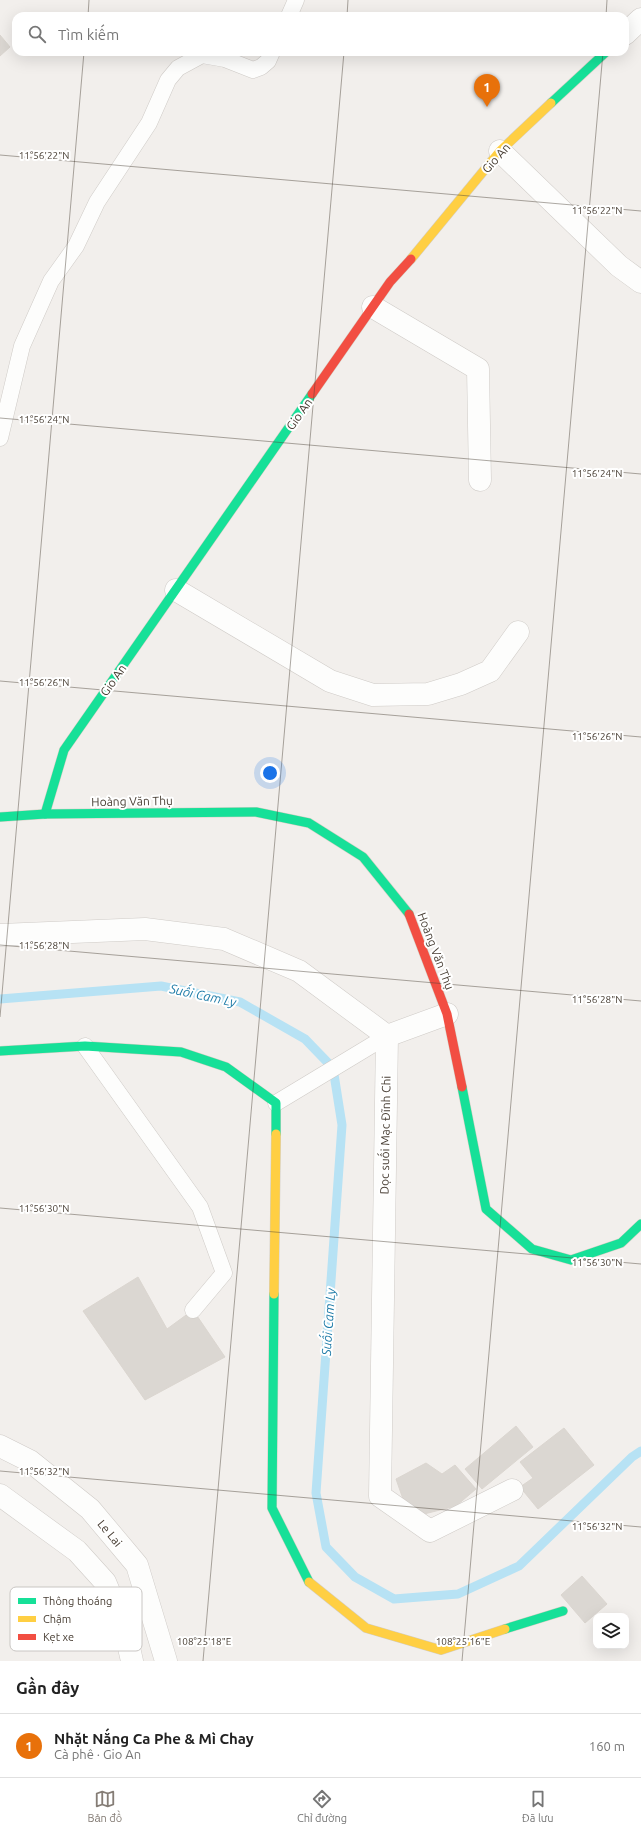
<!DOCTYPE html>
<html lang="vi">
<head>
<meta charset="utf-8">
<style>
  :root { --surface:#fff; --page:#f2f2f2; --text:#222; --muted:#767676; --line:#e0e0e0; --accent:#857d76 }
  body { margin:0; font-family:Ubuntu,sans-serif; background:var(--page); color:var(--text) }
  .controls { position:absolute; right:12px; bottom:12px; display:grid; overflow:hidden; border-radius:8px; box-shadow:0 4px 16px #0002 }
  .controls button { width:36px; height:36px; display:grid; place-items:center; padding:0; border:0; border-bottom:1px solid var(--line); background:var(--surface); color:var(--text); font:20px sans-serif }
  .you { position:absolute; left:270px; top:773px; width:14px; height:14px; margin:-10px; border:3px solid #fff; border-radius:50%; background:#1a73e8; box-shadow:0 0 0 6px #1a73e833 }
  .badge { display:grid; place-items:center; width:26px; height:26px; border-radius:50%; background:var(--accent); color:#fff; font-size:13px; font-weight:700 }
  .pin { position:absolute; translate:-50% -33px; filter:drop-shadow(0 1px 2px #0008) }
  .pin::after { content:''; position:absolute; top:21px; width:14px; height:12px; background:inherit; clip-path:polygon(0 0,100% 0,50% 100%) }
  .list { margin:0; padding:0; list-style:none }
  h2 { display:flex; justify-content:space-between; align-items:center; height:52px; margin:0; padding:0 16px; font-size:17px }
  h2 small { font-size:13px; font-weight:400; color:var(--muted) }
  .list li { display:grid; grid-template-columns:26px 1fr auto; gap:12px; align-items:center; box-sizing:border-box; height:64px; padding:0 16px; border-top:1px solid var(--line) }
  .list b { display:block; font-size:15px; white-space:nowrap }
  .list p { margin:0; font-size:13px; white-space:nowrap; color:var(--muted) }
  .list em { font-size:13px; font-style:normal; color:var(--muted) }
  .icon { flex:none; width:22px; height:22px; fill:none; stroke:currentColor; stroke-width:2; stroke-linecap:round; stroke-linejoin:round }
  .map { position:relative; flex:none; width:641px; height:1661px; overflow:hidden }
  .search { position:absolute; background:var(--surface); box-shadow:0 4px 16px #0002; left:12px; right:12px; top:12px; height:44px; display:flex; align-items:center; gap:10px; box-sizing:border-box; padding:0 14px; border-radius:12px; color:var(--muted); font-size:15px }
  .sheet { height:116px; background:var(--surface) }
  nav { display:flex; justify-content:space-around; align-items:center; box-sizing:border-box; height:56px; border-top:1px solid var(--line); background:var(--surface); font-size:11px; color:var(--muted) }
  nav a { display:grid; justify-items:center; gap:2px }
  nav .on { color:var(--accent) }
  .map>svg:first-child { display:block }
</style>
</head>
<body>
<div class="map">
<svg width="641" height="1661" viewBox="0 0 641 1661">
  <rect width="100%" height="100%" fill="#f2efec"/>
  <g fill="none" stroke-linecap="round" stroke-linejoin="round">
    <path stroke="#b7e2f4" stroke-width="9" d="M 0,999 L 161,986 L 240,1002 L 305,1039 L 333,1068 L 342,1125 L 316,1493 L 326,1547 L 355,1577 L 394,1599 L 458,1594 L 519,1566 L 632,1457 L 641,1451"/>
  </g>
  <g fill="#dbd7d2" stroke="#dbd6d0">
    <path d="M 0,35 L 10,47 L 0,56 Z"/>
    <path d="M 138,1277 L 167,1329 L 193,1310 L 225,1357 L 145,1400 L 83,1311 Z"/>
    <path d="M 516,1426 L 533,1447 L 482,1489 L 465,1469 Z"/>
    <path d="M 564,1428 L 594,1465 L 538,1509 L 520,1487 L 533,1478 L 520,1462 Z"/>
    <path d="M 426,1463 L 442,1474 L 455,1465 L 476,1489 L 456,1506 L 424,1514 L 403,1499 L 396,1479 Z"/>
    <path d="M 582,1576 L 607,1604 L 585,1623 L 561,1595 Z"/>
  </g>
  <g fill="none" stroke-linecap="round" stroke-linejoin="round">
    <defs>
      <g id="lane">
        <path d="M 289,16 L 296,0"/>
        <path d="M 0,438 L 22,346 L 51,281 L 76,246 L 97,202 L 149,123 L 168,80 L 178,68 L 202,55 L 225,59 L 253,70 L 261,67 L 268,61 L 272,52"/>
        <path d="M 85,1046 L 200,1207 L 224,1273 L 193,1310"/>
        <path d="M 276,1103 L 387,1036"/>
      </g>
      <g id="street">
        <path d="M 625,34 L 641,19"/>
        <path d="M 500,151 L 619,266 L 641,282"/>
        <path d="M 373,307 L 478,369 L 480,480"/>
        <path d="M 176,590 L 330,681 L 373,695 L 428,694 L 461,684 L 490,671 L 518,632"/>
        <path d="M 0,935 L 145,929 L 224,939 L 299,971 L 387,1036 L 380,1496 L 430,1531 L 512,1490"/>
        <path d="M 387,1036 L 447,1014"/>
        <path d="M 0,1446 L 30,1461 L 90,1509 L 137,1565 L 166,1661"/>
        <path d="M 0,1495 L 77,1551 L 105,1582 L 125,1630 L 132,1661"/>
      </g>
      <g id="fast">
        <path d="M 551,103 L 606,52"/>
        <path d="M 45,814 L 64,750 L 312,394"/>
        <path d="M 0,817 L 45,814 L 256,812 L 309,823 L 363,857 L 409,914"/>
        <path d="M 0,1051 L 85,1046 L 181,1052 L 226,1067 L 276,1103 L 276,1134"/>
        <path d="M 462,1087 L 486,1209 L 532,1249 L 571,1260 L 621,1243 L 641,1224"/>
        <path d="M 274,1294 L 272,1508 L 309,1582"/>
        <path d="M 505,1629 L 563,1611"/>
      </g>
      <g id="slow">
        <path d="M 411,259 L 500,151 L 551,103"/>
        <path d="M 274,1294 L 276,1134"/>
        <path d="M 309,1582 L 366,1628 L 441,1650 L 505,1629"/>
      </g>
      <g id="jam">
        <path d="M 312,394 L 390,282 L 411,259"/>
        <path d="M 409,914 L 447,1014 L 462,1087"/>
      </g>
    </defs>
    <use href="#lane" stroke="#cfcbc7" stroke-width="17"/>
    <use href="#street" stroke="#cfcbc7" stroke-width="23"/>
    <use href="#fast" stroke="#d4cec3" stroke-width="10"/>
    <use href="#slow" stroke="#d4cec3" stroke-width="10"/>
    <use href="#jam" stroke="#d4cec3" stroke-width="10"/>
    <use href="#lane" stroke="#fdfdfc" stroke-width="16"/>
    <use href="#street" stroke="#fdfdfc" stroke-width="22"/>
    <use href="#fast" stroke="#16e098" stroke-width="9"/>
    <use href="#slow" stroke="#ffcf43" stroke-width="9"/>
    <use href="#jam" stroke="#f24e42" stroke-width="9"/>
  </g>
  <path fill="none" stroke="#4a4036" stroke-width="1" stroke-opacity="0.45" d="M 88,16 L 89,0M 347,16 L 348,0M 606,16 L 607,0M 0,155 L 641,211M 0,418 L 641,474M 0,681 L 641,737M 0,945 L 641,1001M 0,1017 L 84,52M 0,1208 L 641,1264M 0,1471 L 641,1527M 203,1661 L 344,52M 462,1661 L 603,52"/>
  <g text-anchor="middle" dominant-baseline="central" stroke-width="4" stroke-linejoin="round" paint-order="stroke">
    <g font-size="12" fill="#4a4036" stroke="#fff">
      <text transform="translate(496 158) rotate(-48)">Gio An</text>
      <text transform="translate(299 414) rotate(-55)">Gio An</text>
      <text transform="translate(113 680) rotate(-55)">Gio An</text>
      <text transform="translate(132 801) rotate(-1)">Hoàng Văn Thụ</text>
      <text transform="translate(436 951) rotate(69)">Hoàng Văn Thụ</text>
      <text transform="translate(385 1135) rotate(-89)">Dọc suối Mạc Đĩnh Chi</text>
      <text transform="translate(110 1533) rotate(50)">Le Lai</text>
    </g>
    <g font-size="13" font-style="italic" fill="#1f7ca8" stroke="#fff">
      <text transform="translate(203 995) rotate(12)">Suối Cam Ly</text>
      <text transform="translate(328 1322) rotate(-86)">Suối Cam Ly</text>
    </g>
  </g>
  <rect x="10" y="1587" width="132" height="64" rx="6" fill="#fff" stroke="#c9c6c3" stroke-width="1"/>
  <rect x="18" y="1598" width="18" height="6" fill="#16e098"/>
  <rect x="18" y="1616" width="18" height="6" fill="#ffcf43"/>
  <rect x="18" y="1634" width="18" height="6" fill="#f24e42"/>
  <g font-size="11" fill="#4a4036">
    <text x="43" y="1605">Thông thoáng</text>
    <text x="43" y="1623">Chậm</text>
    <text x="43" y="1641">Kẹt xe</text>
  </g>
  <g font-size="10" text-anchor="middle" fill="#4a4036" stroke="#fff" stroke-width="4" stroke-linejoin="round" paint-order="stroke">
    <text x="44" y="159">11°56'22"N</text>
    <text x="597" y="214">11°56'22"N</text>
    <text x="44" y="423">11°56'24"N</text>
    <text x="597" y="477">11°56'24"N</text>
    <text x="44" y="686">11°56'26"N</text>
    <text x="597" y="740">11°56'26"N</text>
    <text x="44" y="949">11°56'28"N</text>
    <text x="597" y="1003">11°56'28"N</text>
    <text x="44" y="1212">11°56'30"N</text>
    <text x="597" y="1266">11°56'30"N</text>
    <text x="44" y="1475">11°56'32"N</text>
    <text x="597" y="1530">11°56'32"N</text>
    <text x="204" y="1645">108°25'18"E</text>
    <text x="463" y="1645">108°25'16"E</text>
  </g>
</svg>
<div class="controls">
<button><svg class="icon" aria-label="layers" viewBox="0 0 24 24"><path d="M12 4l9 5-9 5-9-5zM3 14l9 5 9-5"/></svg></button>
</div>
<div class="you"></div>
<div class="pin badge" style="left:487px;top:107px;background:#e8710a">1</div>
<div class="search"><svg class="icon" aria-label="search" viewBox="0 0 24 24"><circle cx="10" cy="10" r="6"/><path d="M15 15l6 6"/></svg>Tìm kiếm</div>
</div>
<section class="sheet">
<h2>Gần đây<small></small></h2>
<ul class="list">
<li><span class="badge" style="background:#e8710a">1</span><div><b>Nhặt Nắng Ca Phe &amp; Mì Chay</b><p>Cà phê · Gio An</p></div><em>160 m</em></li>
</ul>
</section>
<nav>
<a class="on"><svg class="icon" aria-label="map" viewBox="0 0 24 24"><path d="M3 6l6-2 6 2 6-2v14l-6 2-6-2-6 2zM9 4v14M15 6v14"/></svg>Bản đồ</a>
<a><svg class="icon" aria-label="directions" viewBox="0 0 24 24"><path d="M12 3l9 9-9 9-9-9zM9 14v-3h6M13 9l2 2-2 2"/></svg>Chỉ đường</a>
<a><svg class="icon" aria-label="saved" viewBox="0 0 24 24"><path d="M7 4h10v16l-5-4-5 4z"/></svg>Đã lưu</a>
</nav>
</body>
</html>
